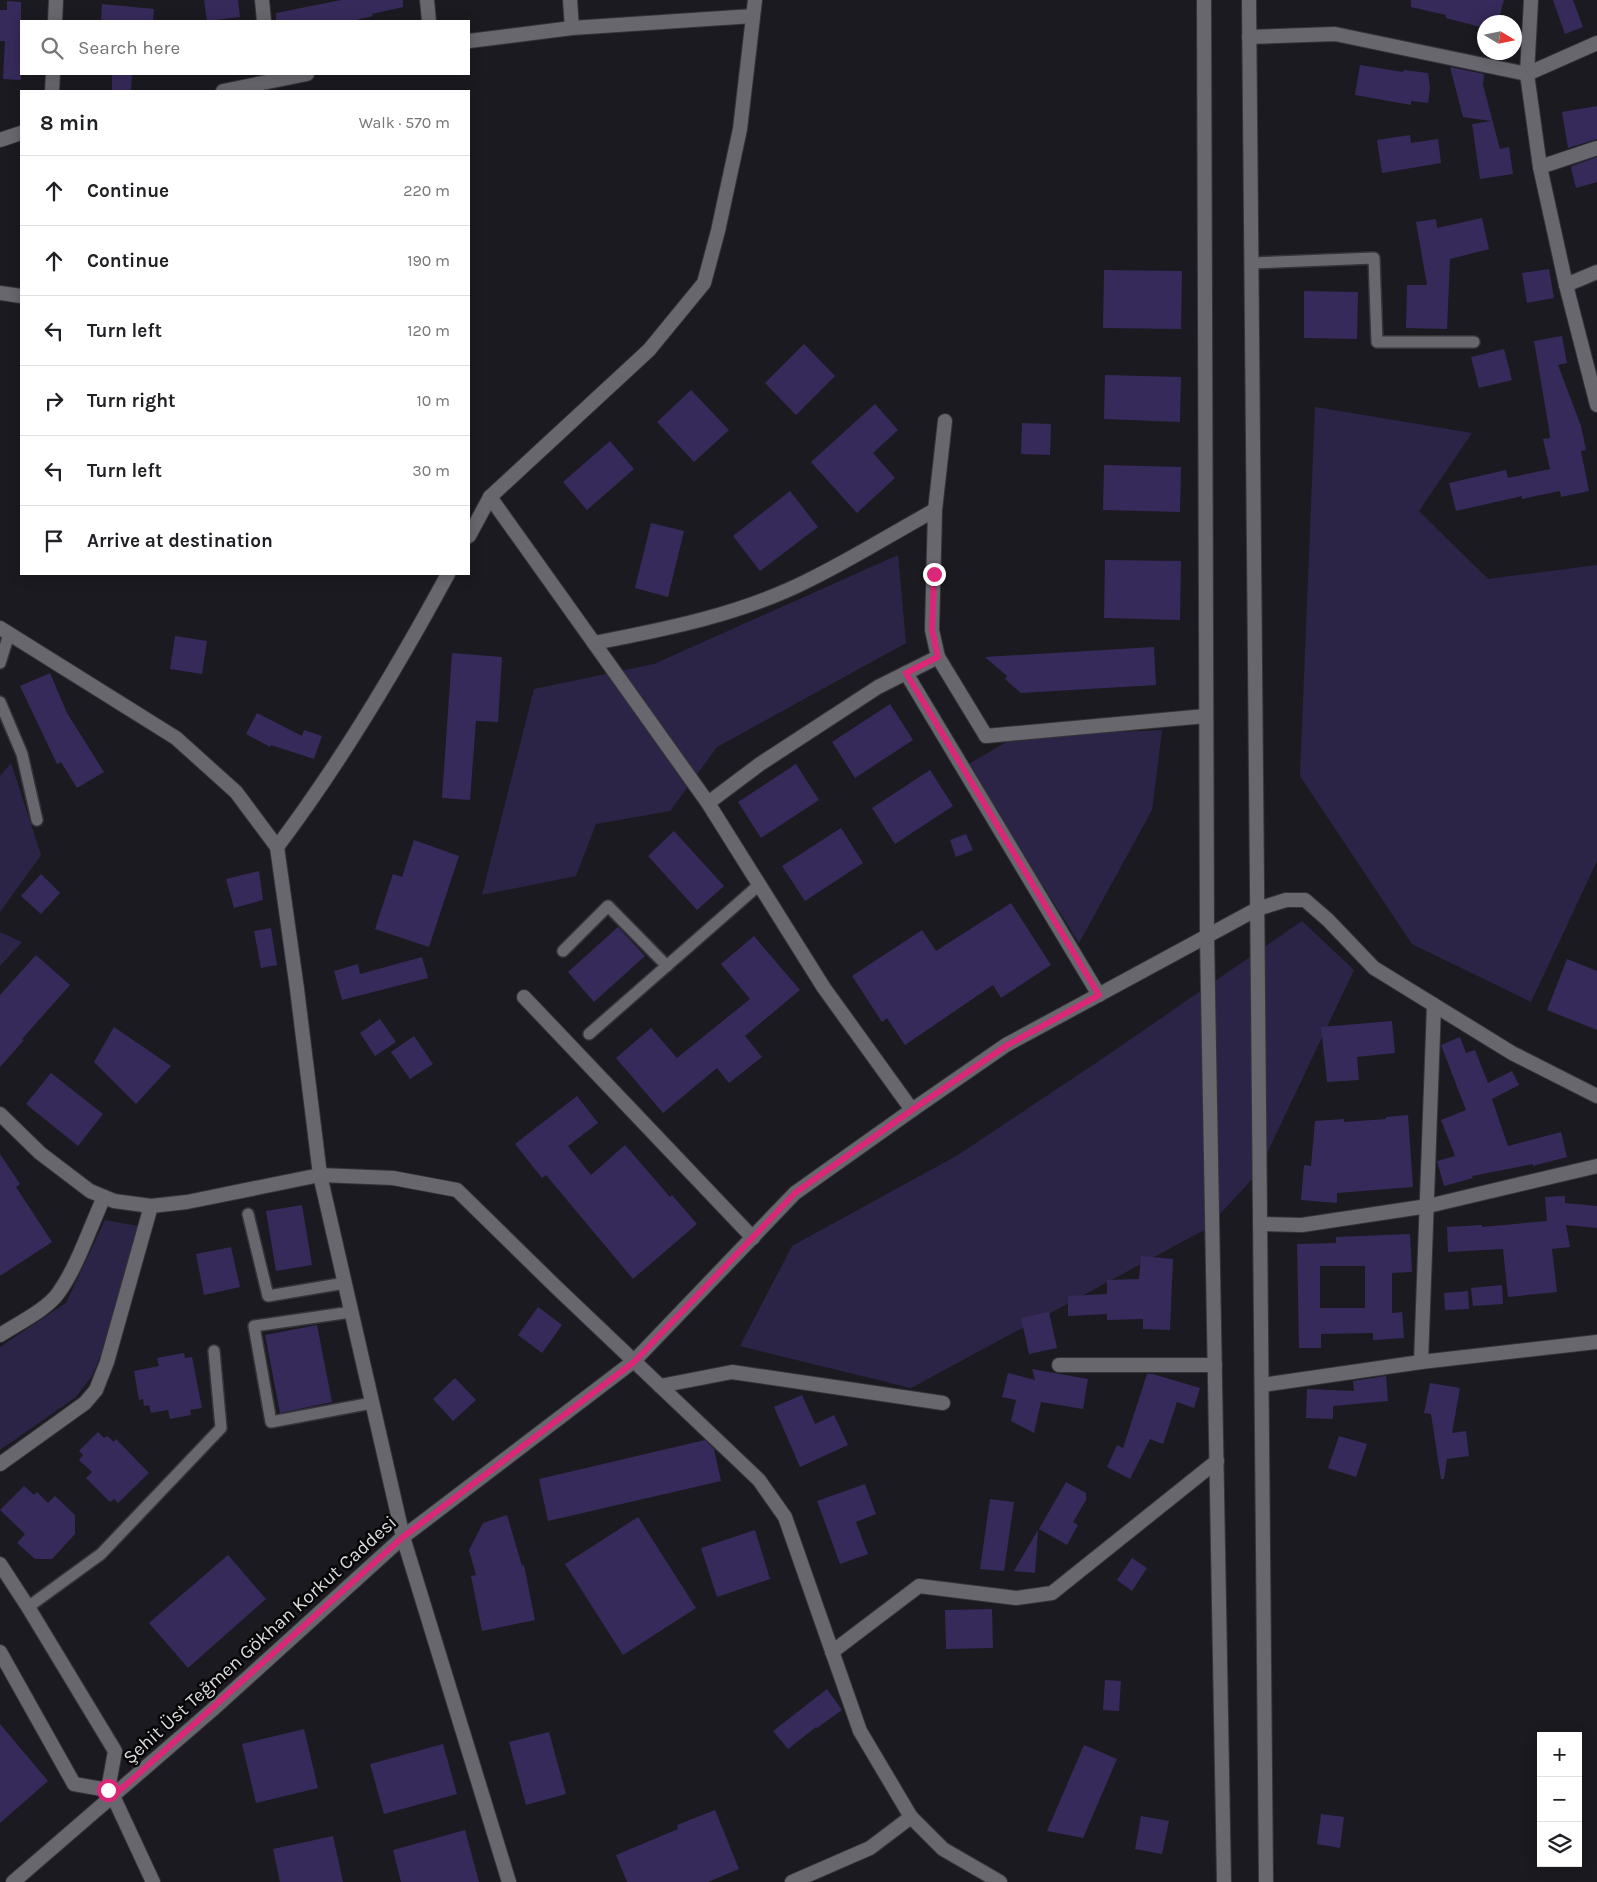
<!DOCTYPE html>
<html lang="en">
<head>
<meta charset="utf-8">
<style>
  :root { --surface:#fff; --page:#f2f2f2; --text:#202124; --muted:#757577; --line:#e0e0e0 }
  body { margin:0; font-family:Karla,sans-serif; background:var(--page); color:var(--text) }
  .controls { position:absolute; right:15px; bottom:15px; display:grid; overflow:hidden; border-radius:0px; box-shadow:0 2px 12px #0003 }
  .controls button { width:45px; height:45px; display:grid; place-items:center; padding:0; border:0; border-bottom:1px solid var(--line); background:var(--surface); color:var(--text); font:25px sans-serif }
  .compass { position:absolute; left:1477px; top:15px; width:45px; height:45px; border-radius:50%; background:var(--surface); box-shadow:0 2px 12px #0003; rotate:100deg }
  .stop { position:absolute; width:15px; height:15px; margin:-11px; border:4px solid #db2777; border-radius:50%; background:#fff }
  .stop.end { background:#db2777; border-color:#fff; box-shadow:0 1px 5px #0008 }
  .list { margin:0; padding:0; list-style:none }
  h2 { display:flex; justify-content:space-between; align-items:center; height:65px; margin:0; padding:0 20px; font-size:21px }
  h2 small { font-size:16px; font-weight:400; color:var(--muted) }
  .list li { display:grid; grid-template-columns:32px 1fr auto; gap:15px; align-items:center; box-sizing:border-box; height:70px; padding:0 20px; border-top:1px solid var(--line) }
  .list b { display:block; font-size:19px; white-space:nowrap }
  .list em { font-size:16px; font-style:normal; color:var(--muted) }
  .icon { flex:none; width:28px; height:28px; fill:none; stroke:currentColor; stroke-width:2; stroke-linecap:round; stroke-linejoin:round }
  .map { position:relative; flex:none; width:1597px; height:1882px; overflow:hidden }
  .search { position:absolute; background:var(--surface); box-shadow:0 2px 12px #0003; left:20px; top:20px; width:450px; height:55px; display:flex; align-items:center; gap:12px; box-sizing:border-box; padding:0 18px; border-radius:0px; color:var(--muted); font-size:19px }
  .panel { position:absolute; background:var(--surface); box-shadow:0 2px 12px #0003; left:20px; top:90px; width:450px; height:485px; border-radius:0px }
  .map>svg:first-child { display:block }
</style>
</head>
<body>
<div class="map">
<svg width="1597" height="1882" viewBox="0 0 1597 1882">
  <rect width="100%" height="100%" fill="#1b1a20"/>
  <g fill="#2c2447">
    <path d="M 1315,407 L 1472,433 L 1419,511 L 1488,579 L 1597,565 L 1597,861 L 1531,1002 L 1412,944 L 1300,776 Z"/>
    <path d="M 898,555 L 906,643 L 717,747 L 670,811 L 596,824 L 576,876 L 482,895 L 534,689 L 654,664 Z"/>
    <path d="M 1162,730 L 1152,810 L 1079,943 L 967,765 L 1017,736 Z"/>
    <path d="M 11,763 L 41,855 L 0,912 L 0,776 Z"/>
    <path d="M 1302,921 L 1354,970 L 1257,1174 L 1206,1229 L 911,1388 L 740,1346 L 792,1246 L 958,1155 L 1102,1059 Z"/>
    <path d="M 0,932 L 22,942 L 0,966 Z"/>
    <path d="M 105,1220 L 138,1226 L 104,1347 L 92,1376 L 76,1397 L 0,1450 L 0,1347 L 66,1303 Z"/>
  </g>
  <g fill="#362a5a" fill-rule="evenodd">
    <path d="M 204,0 L 238,0 L 240,17 L 207,21 Z"/>
    <path d="M 341,0 L 403,0 L 403,7 L 372,14 L 373,16 L 352,21 L 276,21 L 276,13 Z"/>
    <path d="M 1411,0 L 1504,0 L 1498,22 L 1484,22 L 1484,28 L 1446,18 L 1446,15 L 1411,7 Z"/>
    <path d="M 1553,0 L 1573,0 L 1583,27 L 1565,34 Z"/>
    <path d="M 7,1 L 21,2 L 21,80 L 3,79 L 5,41 L 0,41 L 0,10 L 7,10 Z"/>
    <path d="M 102,4 L 154,9 L 153,21 L 101,21 Z"/>
    <path d="M 1360,65 L 1403,72 L 1404,70 L 1428,73 L 1430,88 L 1428,103 L 1411,101 L 1411,105 L 1355,95 Z"/>
    <path d="M 1450,67 L 1484,74 L 1483,85 L 1500,149 L 1509,147 L 1513,174 L 1480,179 L 1472,124 L 1491,121 L 1463,117 Z"/>
    <path d="M 112,74 L 132,74 L 131,91 L 112,91 Z"/>
    <path d="M 1597,106 L 1597,139 L 1568,148 L 1562,112 Z"/>
    <path d="M 1410,135 L 1411,143 L 1438,139 L 1441,163 L 1382,173 L 1377,140 Z"/>
    <path d="M 1597,157 L 1597,182 L 1576,188 L 1571,168 L 1572,166 Z"/>
    <path d="M 1482,218 L 1489,249 L 1450,259 L 1447,329 L 1406,328 L 1407,285 L 1427,285 L 1416,222 L 1436,219 L 1437,228 Z"/>
    <path d="M 1549,269 L 1554,298 L 1527,303 L 1522,273 Z"/>
    <path d="M 1104,270 L 1182,271 L 1181,329 L 1103,328 Z"/>
    <path d="M 1304,291 L 1358,292 L 1357,339 L 1304,338 Z"/>
    <path d="M 1562,336 L 1567,363 L 1558,365 L 1581,426 L 1586,450 L 1581,451 L 1589,491 L 1561,497 L 1560,491 L 1522,499 L 1522,496 L 1456,511 L 1449,483 L 1506,470 L 1508,478 L 1550,469 L 1543,439 L 1550,438 L 1549,429 L 1534,341 Z"/>
    <path d="M 804,344 L 835,376 L 796,415 L 765,383 Z"/>
    <path d="M 1504,349 L 1512,380 L 1479,388 L 1471,357 Z"/>
    <path d="M 1105,375 L 1181,377 L 1180,422 L 1104,419 Z"/>
    <path d="M 691,390 L 729,430 L 694,462 L 657,422 Z"/>
    <path d="M 875,404 L 898,430 L 873,453 L 895,478 L 857,513 L 811,462 Z"/>
    <path d="M 1022,423 L 1051,424 L 1050,455 L 1021,454 Z"/>
    <path d="M 610,441 L 634,469 L 587,510 L 563,482 Z"/>
    <path d="M 1104,465 L 1181,467 L 1180,512 L 1103,510 Z"/>
    <path d="M 790,491 L 818,527 L 760,571 L 733,536 Z"/>
    <path d="M 651,523 L 684,531 L 668,597 L 635,588 Z"/>
    <path d="M 1105,560 L 1181,561 L 1180,620 L 1104,618 Z"/>
    <path d="M 175,636 L 207,641 L 202,674 L 170,669 Z"/>
    <path d="M 1154,647 L 1156,685 L 1021,693 L 1005,679 L 1007,676 L 985,657 Z"/>
    <path d="M 452,653 L 502,657 L 498,722 L 476,721 L 470,800 L 442,798 Z"/>
    <path d="M 50,673 L 67,713 L 104,772 L 77,788 L 61,762 L 57,764 L 20,686 Z"/>
    <path d="M 890,704 L 913,740 L 855,778 L 832,742 Z"/>
    <path d="M 257,713 L 302,736 L 304,730 L 322,736 L 314,759 L 271,745 L 270,747 L 246,734 Z"/>
    <path d="M 796,764 L 819,800 L 761,838 L 738,802 Z"/>
    <path d="M 930,770 L 953,806 L 895,844 L 872,808 Z"/>
    <path d="M 841,828 L 863,863 L 805,901 L 782,866 Z"/>
    <path d="M 674,831 L 724,886 L 697,910 L 648,856 Z"/>
    <path d="M 966,834 L 973,850 L 956,857 L 950,840 Z"/>
    <path d="M 414,840 L 459,856 L 429,947 L 375,929 L 393,874 L 402,877 Z"/>
    <path d="M 259,871 L 263,900 L 234,908 L 226,879 Z"/>
    <path d="M 41,874 L 60,893 L 41,914 L 21,896 Z"/>
    <path d="M 1011,903 L 1051,965 L 1001,998 L 993,985 L 905,1045 L 887,1018 L 882,1022 L 852,976 L 922,930 L 936,951 Z"/>
    <path d="M 618,927 L 645,956 L 594,1002 L 568,972 Z"/>
    <path d="M 271,928 L 277,965 L 261,968 L 254,931 Z"/>
    <path d="M 754,936 L 800,990 L 745,1036 L 762,1057 L 729,1083 L 717,1068 L 663,1113 L 616,1058 L 651,1028 L 677,1058 L 750,999 L 721,964 Z"/>
    <path d="M 36,955 L 70,985 L 22,1039 L 24,1040 L 0,1067 L 0,995 Z"/>
    <path d="M 422,957 L 428,978 L 342,1000 L 334,971 L 358,964 L 360,974 Z"/>
    <path d="M 1567,959 L 1597,971 L 1597,1030 L 1547,1010 Z"/>
    <path d="M 380,1019 L 396,1042 L 375,1056 L 360,1033 Z"/>
    <path d="M 1392,1021 L 1395,1053 L 1357,1057 L 1359,1080 L 1327,1082 L 1321,1027 Z"/>
    <path d="M 114,1027 L 171,1066 L 136,1104 L 94,1062 Z"/>
    <path d="M 414,1036 L 433,1064 L 410,1079 L 391,1052 Z"/>
    <path d="M 1460,1037 L 1466,1053 L 1475,1050 L 1488,1083 L 1512,1071 L 1519,1085 L 1492,1099 L 1508,1146 L 1561,1132 L 1567,1157 L 1533,1166 L 1533,1164 L 1472,1176 L 1473,1178 L 1444,1186 L 1437,1161 L 1455,1156 L 1441,1120 L 1466,1110 L 1441,1045 Z"/>
    <path d="M 51,1073 L 103,1114 L 78,1146 L 26,1104 Z"/>
    <path d="M 577,1096 L 598,1123 L 568,1146 L 591,1175 L 625,1145 L 670,1197 L 672,1195 L 697,1224 L 633,1279 L 546,1175 L 542,1178 L 515,1144 Z"/>
    <path d="M 1408,1115 L 1413,1187 L 1337,1193 L 1337,1203 L 1301,1200 L 1304,1165 L 1311,1166 L 1315,1121 L 1344,1119 L 1344,1122 L 1386,1119 L 1386,1117 Z"/>
    <path d="M 0,1154 L 20,1184 L 16,1187 L 52,1242 L 0,1276 Z"/>
    <path d="M 1565,1196 L 1565,1203 L 1597,1206 L 1597,1228 L 1566,1225 L 1570,1247 L 1552,1249 L 1557,1292 L 1508,1297 L 1503,1249 L 1448,1252 L 1447,1227 L 1482,1225 L 1482,1227 L 1547,1221 L 1545,1197 Z"/>
    <path d="M 302,1205 L 312,1265 L 276,1271 L 266,1211 Z"/>
    <path d="M 1410,1234 L 1412,1272 L 1392,1273 L 1392,1313 L 1402,1312 L 1404,1338 L 1373,1340 L 1373,1333 L 1321,1334 L 1321,1348 L 1299,1348 L 1297,1244 L 1336,1243 L 1336,1237 ZM 1320,1266 L 1365,1266 L 1365,1308 L 1320,1308 Z"/>
    <path d="M 231,1247 L 240,1287 L 204,1295 L 196,1254 Z"/>
    <path d="M 1141,1256 L 1173,1259 L 1170,1330 L 1143,1329 L 1143,1319 L 1107,1320 L 1107,1314 L 1068,1316 L 1068,1296 L 1107,1294 L 1107,1280 L 1139,1279 Z"/>
    <path d="M 1502,1285 L 1503,1304 L 1473,1306 L 1471,1288 Z"/>
    <path d="M 1468,1291 L 1469,1309 L 1445,1310 L 1444,1293 Z"/>
    <path d="M 538,1307 L 562,1325 L 542,1353 L 518,1335 Z"/>
    <path d="M 1049,1312 L 1057,1348 L 1029,1354 L 1021,1318 Z"/>
    <path d="M 317,1325 L 332,1402 L 280,1413 L 265,1335 Z"/>
    <path d="M 184,1353 L 185,1358 L 192,1357 L 202,1408 L 190,1410 L 191,1415 L 170,1419 L 168,1410 L 151,1413 L 149,1405 L 144,1406 L 143,1399 L 139,1400 L 134,1371 L 159,1366 L 157,1358 Z"/>
    <path d="M 1032,1369 L 1088,1379 L 1083,1409 L 1041,1402 L 1034,1433 L 1011,1421 L 1016,1400 L 1002,1397 L 1008,1373 L 1035,1380 Z"/>
    <path d="M 1147,1374 L 1153,1374 L 1200,1388 L 1194,1408 L 1177,1402 L 1163,1444 L 1150,1439 L 1130,1479 L 1107,1467 L 1117,1445 L 1123,1448 Z"/>
    <path d="M 1386,1376 L 1388,1401 L 1333,1406 L 1333,1419 L 1306,1418 L 1307,1389 L 1354,1391 L 1353,1381 Z"/>
    <path d="M 455,1378 L 476,1400 L 453,1421 L 433,1399 Z"/>
    <path d="M 1430,1383 L 1460,1388 L 1452,1433 L 1466,1431 L 1469,1456 L 1447,1459 L 1444,1479 L 1441,1479 L 1431,1414 L 1424,1413 Z"/>
    <path d="M 802,1395 L 815,1424 L 834,1415 L 848,1445 L 800,1467 L 774,1407 Z"/>
    <path d="M 98,1432 L 104,1438 L 107,1436 L 114,1442 L 116,1439 L 149,1473 L 118,1503 L 114,1499 L 110,1502 L 86,1478 L 92,1472 L 79,1460 L 83,1455 L 79,1451 Z"/>
    <path d="M 1339,1436 L 1367,1444 L 1356,1477 L 1328,1468 Z"/>
    <path d="M 705,1440 L 714,1449 L 721,1481 L 548,1521 L 539,1479 Z"/>
    <path d="M 1066,1482 L 1086,1493 L 1086,1500 L 1073,1522 L 1078,1525 L 1067,1545 L 1039,1529 Z"/>
    <path d="M 865,1484 L 876,1514 L 856,1522 L 868,1554 L 840,1564 L 817,1501 Z"/>
    <path d="M 24,1486 L 34,1495 L 37,1492 L 48,1503 L 55,1496 L 75,1515 L 75,1534 L 52,1559 L 35,1559 L 17,1543 L 25,1534 L 0,1510 Z"/>
    <path d="M 990,1499 L 1014,1502 L 1004,1571 L 980,1569 Z"/>
    <path d="M 507,1515 L 522,1566 L 524,1565 L 535,1620 L 482,1631 L 471,1576 L 476,1575 L 469,1550 L 483,1523 Z"/>
    <path d="M 638,1517 L 696,1608 L 623,1655 L 565,1564 Z"/>
    <path d="M 755,1530 L 770,1579 L 717,1597 L 701,1548 Z"/>
    <path d="M 1038,1530 L 1035,1573 L 1014,1571 Z"/>
    <path d="M 228,1555 L 266,1599 L 188,1668 L 149,1623 Z"/>
    <path d="M 1132,1558 L 1147,1568 L 1132,1591 L 1117,1580 Z"/>
    <path d="M 992,1609 L 993,1648 L 946,1649 L 945,1610 Z"/>
    <path d="M 1105,1680 L 1121,1681 L 1119,1711 L 1103,1710 Z"/>
    <path d="M 827,1689 L 842,1710 L 817,1728 L 816,1727 L 788,1749 L 773,1731 Z"/>
    <path d="M 0,1724 L 48,1781 L 0,1823 Z"/>
    <path d="M 304,1729 L 318,1788 L 256,1803 L 242,1744 Z"/>
    <path d="M 549,1732 L 566,1794 L 526,1805 L 509,1742 Z"/>
    <path d="M 443,1744 L 457,1794 L 384,1814 L 370,1764 Z"/>
    <path d="M 1084,1745 L 1117,1759 L 1083,1838 L 1047,1831 Z"/>
    <path d="M 715,1810 L 739,1869 L 708,1882 L 627,1882 L 616,1855 L 678,1829 L 677,1825 Z"/>
    <path d="M 1321,1814 L 1344,1817 L 1340,1848 L 1317,1844 Z"/>
    <path d="M 1141,1816 L 1169,1821 L 1162,1854 L 1135,1849 Z"/>
    <path d="M 465,1830 L 479,1882 L 401,1882 L 393,1850 Z"/>
    <path d="M 333,1836 L 343,1882 L 280,1882 L 273,1849 Z"/>
  </g>
  <g fill="none" stroke-linecap="round" stroke-linejoin="round">
    <defs>
      <g id="service">
        <path d="M 1251,263 L 1374,258 L 1377,342 L 1474,342"/>
        <path d="M 0,663 L 9,634"/>
        <path d="M 0,702 L 22,754 L 37,820"/>
        <path d="M 563,951 L 608,906 L 667,966"/>
        <path d="M 589,1034 L 759,885"/>
        <path d="M 248,1214 L 268,1296 L 345,1283"/>
        <path d="M 351,1312 L 254,1326 L 271,1422 L 372,1403"/>
        <path d="M 28,1607 L 101,1554 L 221,1428 L 214,1351"/>
      </g>
      <g id="minor">
        <path d="M 262,0 L 264,21"/>
        <path d="M 427,0 L 429,21"/>
        <path d="M 570,0 L 572,28"/>
        <path d="M 1204,0 L 1207,936 L 1224,1882"/>
        <path d="M 1249,0 L 1266,1882"/>
        <path d="M 1531,0 L 1527,74 L 1540,167 L 1566,285 L 1597,405"/>
        <path d="M 55,21 L 56,0"/>
        <path d="M 1249,37 L 1335,34 L 1527,74 L 1597,43"/>
        <path d="M 469,41 L 572,28 L 753,16"/>
        <path d="M 52,91 L 53,74"/>
        <path d="M 223,91 L 307,74"/>
        <path d="M 0,140 L 21,133"/>
        <path d="M 1540,167 L 1597,148"/>
        <path d="M 1566,285 L 1597,272"/>
        <path d="M 0,293 L 21,296"/>
        <path d="M 945,421 L 935,510 L 932,630 L 938,657 L 986,736 L 1206,716"/>
        <path d="M 490,497 L 708,803"/>
        <path d="M 469,536 L 490,497 L 649,350 L 704,283 L 718,231 L 740,129 L 755,0"/>
        <path d="M 0,628 L 176,738 L 236,792 L 277,847 L 297,989 L 320,1175 L 403,1537 L 509,1882"/>
        <path d="M 594,643 C 667,629 742,614 809,580 C 852,559 893,533 935,510"/>
        <path d="M 906,673 L 1099,995"/>
        <path d="M 277,847 C 342,761 397,668 448,574"/>
        <path d="M 524,997 L 753,1238"/>
        <path d="M 912,1110 L 824,988 L 708,803 L 760,764 L 878,687 L 938,657"/>
        <path d="M 0,1114 L 40,1153 L 90,1191 L 114,1201 L 151,1206 L 187,1202 L 320,1175 L 393,1178 L 457,1190 L 555,1286 L 759,1480 L 785,1517 L 860,1731 L 911,1817 L 943,1849 L 1000,1882"/>
        <path d="M 1260,1224 L 1302,1225 L 1428,1206 L 1597,1166"/>
        <path d="M 0,1335 C 17,1324 48,1309 59,1292 C 77,1267 91,1225 104,1197"/>
        <path d="M 1421,1362 L 1434,1005"/>
        <path d="M 1059,1365 L 1215,1365"/>
        <path d="M 1262,1385 L 1421,1362 L 1597,1342"/>
        <path d="M 660,1386 L 732,1372 L 943,1403"/>
        <path d="M 0,1464 L 85,1403 L 96,1390 L 107,1362 L 151,1206"/>
        <path d="M 0,1564 L 28,1607 L 115,1751 L 108,1790"/>
        <path d="M 0,1652 L 74,1784 L 108,1790 L 113,1796 L 153,1882"/>
        <path d="M 832,1652 L 919,1586 L 1016,1598 L 1052,1593 L 1217,1461"/>
        <path d="M 792,1882 L 870,1848 L 911,1817"/>
      </g>
      <path id="tertiary" d="M 13,1882 L 212,1710 L 403,1537 L 634,1361 L 795,1193 L 912,1110 L 1006,1045 L 1257,909 L 1286,900 L 1305,900 L 1328,920 L 1374,968 L 1512,1053 L 1597,1096"/>
    </defs>
    <use href="#service" stroke="#353438" stroke-width="14"/>
    <use href="#minor" stroke="#353438" stroke-width="16"/>
    <use href="#tertiary" stroke="#353438" stroke-width="16"/>
    <use href="#service" stroke="#68676e" stroke-width="11"/>
    <use href="#minor" stroke="#68676e" stroke-width="14"/>
    <use href="#tertiary" stroke="#68676e" stroke-width="14"/>
  </g>
  <g fill="none" stroke-linecap="round" stroke-linejoin="round">
    <path stroke="#db2777" stroke-width="6" d="M 108,1790 L 113,1796 L 135,1777 L 403,1537 L 634,1362 L 795,1193 L 912,1110 L 1006,1046 L 1099,995 L 906,673 L 938,657 L 932,630 L 934,574"/>
  </g>
  <g text-anchor="middle" dominant-baseline="central" stroke-width="5" stroke-linejoin="round" paint-order="stroke">
    <g font-size="19" fill="#dcdce0" stroke="#060607">
      <text transform="translate(260 1640) rotate(-42)">Şehit Üst Teğmen Gökhan Korkut Caddesi</text>
    </g>
  </g>
</svg>
<div class="controls">
<button>+</button>
<button>−</button>
<button><svg class="icon" aria-label="layers" viewBox="0 0 24 24"><path d="M12 4l9 5-9 5-9-5zM3 14l9 5 9-5"/></svg></button>
</div>
<svg class="compass" viewBox="-18 -18 36 36"><path d="M0-13l5 13h-10z" fill="#e53935"/><path d="M0 13l5-13h-10z" fill="#757577"/></svg>
<div class="stop" style="left:108px;top:1790px"></div>
<div class="stop end" style="left:934px;top:574px"></div>
<div class="search"><svg class="icon" aria-label="search" viewBox="0 0 24 24"><circle cx="10" cy="10" r="6"/><path d="M15 15l6 6"/></svg>Search here</div>
<section class="panel">
<h2>8 min<small>Walk · 570 m</small></h2>
<ul class="list">
<li><svg class="icon" aria-label="ahead" viewBox="0 0 24 24"><path d="M12 20V5M6 11l6-6 6 6"/></svg><div><b>Continue</b></div><em>220 m</em></li>
<li><svg class="icon" aria-label="ahead" viewBox="0 0 24 24"><path d="M12 20V5M6 11l6-6 6 6"/></svg><div><b>Continue</b></div><em>190 m</em></li>
<li><svg class="icon" aria-label="left" viewBox="0 0 24 24"><path d="M17 20v-9H6M10 6l-5 5 5 5"/></svg><div><b>Turn left</b></div><em>120 m</em></li>
<li><svg class="icon" aria-label="right" viewBox="0 0 24 24"><path d="M7 20v-9h11M14 6l5 5-5 5"/></svg><div><b>Turn right</b></div><em>10 m</em></li>
<li><svg class="icon" aria-label="left" viewBox="0 0 24 24"><path d="M17 20v-9H6M10 6l-5 5 5 5"/></svg><div><b>Turn left</b></div><em>30 m</em></li>
<li><svg class="icon" aria-label="arrive" viewBox="0 0 24 24"><path d="M6 21V4h12l-3 4 3 4H6"/></svg><div><b>Arrive at destination</b></div></li>
</ul>
</section>
</div>
</body>
</html>
